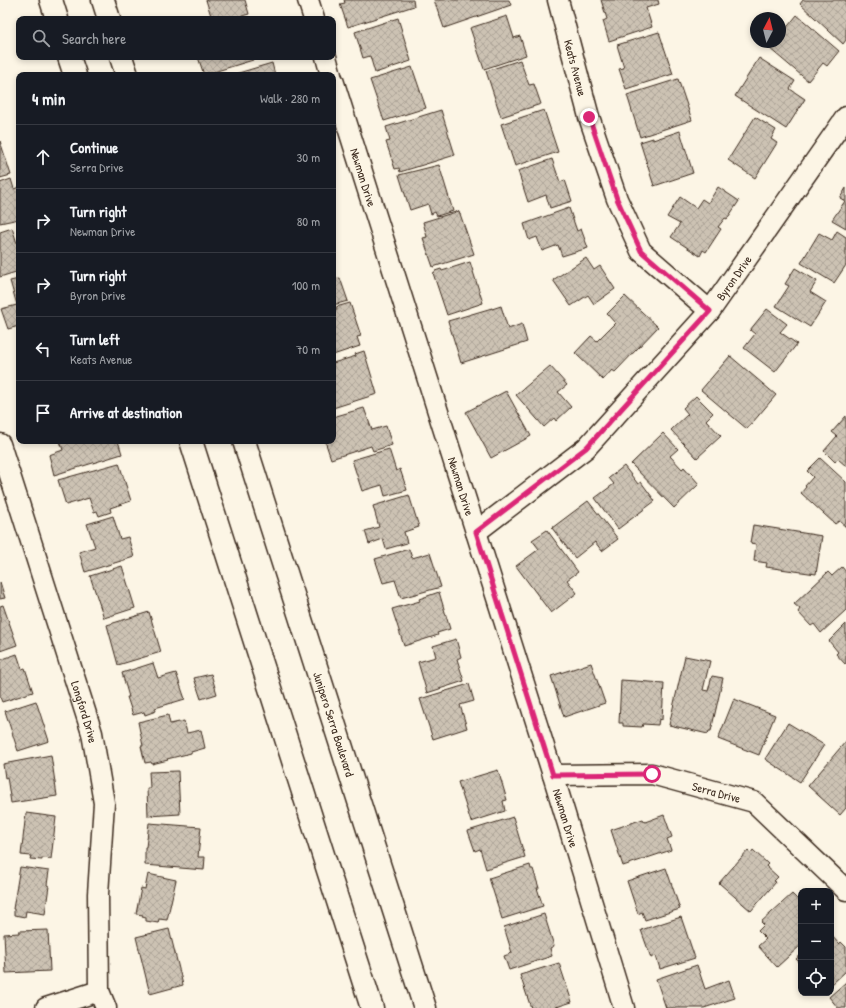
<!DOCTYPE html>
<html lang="en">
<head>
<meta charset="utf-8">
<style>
  :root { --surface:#171b24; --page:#242831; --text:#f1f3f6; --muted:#9ea1a6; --line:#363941 }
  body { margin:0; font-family:"Patrick Hand",sans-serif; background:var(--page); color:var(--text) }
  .controls { position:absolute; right:12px; bottom:12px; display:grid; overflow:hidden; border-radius:8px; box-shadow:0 2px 6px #0003 }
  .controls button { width:36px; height:36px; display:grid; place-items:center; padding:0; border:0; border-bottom:1px solid var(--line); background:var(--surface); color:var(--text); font:20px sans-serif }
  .compass { position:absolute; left:750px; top:12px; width:36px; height:36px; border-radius:50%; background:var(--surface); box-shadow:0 2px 6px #0003; rotate:7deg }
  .stop { position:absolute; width:12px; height:12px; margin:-9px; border:3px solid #db2777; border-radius:50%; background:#fff }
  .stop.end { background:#db2777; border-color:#fff; box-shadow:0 1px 4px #0008 }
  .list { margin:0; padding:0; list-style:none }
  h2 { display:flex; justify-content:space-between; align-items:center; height:52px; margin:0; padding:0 16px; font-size:17px }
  h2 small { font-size:13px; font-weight:400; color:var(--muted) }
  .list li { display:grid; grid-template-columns:26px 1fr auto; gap:12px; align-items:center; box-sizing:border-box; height:64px; padding:0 16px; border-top:1px solid var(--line) }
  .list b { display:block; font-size:15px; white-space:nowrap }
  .list p { margin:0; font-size:13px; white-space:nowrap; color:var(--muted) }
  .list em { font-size:13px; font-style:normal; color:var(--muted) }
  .icon { flex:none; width:22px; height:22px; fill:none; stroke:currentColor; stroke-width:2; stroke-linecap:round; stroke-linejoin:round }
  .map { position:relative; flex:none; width:846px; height:1008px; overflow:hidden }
  .search { position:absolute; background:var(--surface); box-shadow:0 2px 6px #0003; left:16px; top:16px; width:320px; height:44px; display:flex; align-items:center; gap:10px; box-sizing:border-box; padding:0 14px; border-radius:8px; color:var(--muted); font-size:15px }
  .panel { position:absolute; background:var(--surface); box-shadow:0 2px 6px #0003; left:16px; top:72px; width:320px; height:372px; border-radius:8px }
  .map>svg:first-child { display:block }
</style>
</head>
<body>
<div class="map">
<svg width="846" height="1008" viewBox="0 0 846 1008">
  <defs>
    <pattern id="building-cross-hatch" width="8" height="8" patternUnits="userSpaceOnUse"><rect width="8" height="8" fill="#ccc2b3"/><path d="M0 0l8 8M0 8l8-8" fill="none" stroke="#b0a79a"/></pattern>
  </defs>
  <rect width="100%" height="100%" fill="#fcf5e5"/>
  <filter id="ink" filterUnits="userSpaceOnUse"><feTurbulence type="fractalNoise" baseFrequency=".025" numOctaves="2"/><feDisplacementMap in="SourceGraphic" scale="8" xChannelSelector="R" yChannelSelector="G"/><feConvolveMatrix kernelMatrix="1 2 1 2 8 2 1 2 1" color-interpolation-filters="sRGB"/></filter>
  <g filter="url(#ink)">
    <g fill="url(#building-cross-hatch)" stroke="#3b2a1e">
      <path d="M 206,0 L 245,0 L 249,14 L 232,19 L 212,19 Z"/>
      <path d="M 344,0 L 413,0 L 414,6 L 348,27 L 340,4 L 345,3 Z"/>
      <path d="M 434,0 L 509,0 L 511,5 L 444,28 Z"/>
      <path d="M 601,0 L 658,0 L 659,4 L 646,8 L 652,27 L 609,41 L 603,21 L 607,19 Z"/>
      <path d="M 803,0 L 846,0 L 846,40 L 843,44 L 800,4 Z"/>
      <path d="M 797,15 L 839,51 L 827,66 L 823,63 L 808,81 L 769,48 L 775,42 L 780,42 L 780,36 Z"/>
      <path d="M 507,16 L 514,38 L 520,36 L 526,55 L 484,69 L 470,28 Z"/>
      <path d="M 398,18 L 411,61 L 375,73 L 370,56 L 363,58 L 355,32 Z"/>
      <path d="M 659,32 L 673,74 L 626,89 L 619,69 L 624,68 L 617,45 Z"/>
      <path d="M 198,57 L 252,57 L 253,60 L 204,75 Z"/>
      <path d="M 759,58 L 795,81 L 790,89 L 805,99 L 786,129 L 735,96 Z"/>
      <path d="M 520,60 L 529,85 L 534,84 L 541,104 L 501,117 L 486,71 Z"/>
      <path d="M 272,63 L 275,75 L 235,75 L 235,74 Z"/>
      <path d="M 412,67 L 426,108 L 384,121 L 370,80 Z"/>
      <path d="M 678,79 L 692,120 L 640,137 L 627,95 Z"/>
      <path d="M 441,110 L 455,155 L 400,172 L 399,168 L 395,169 L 386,142 L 390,141 L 386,127 Z"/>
      <path d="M 544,110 L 558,152 L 515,166 L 501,124 Z"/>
      <path d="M 755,117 L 776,130 L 771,139 L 777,143 L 755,178 L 728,160 Z"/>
      <path d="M 680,131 L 693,173 L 654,186 L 640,142 L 653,138 L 653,140 Z"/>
      <path d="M 0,141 L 11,175 L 0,178 Z"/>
      <path d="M 552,159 L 560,182 L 565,180 L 572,201 L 550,208 L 546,195 L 528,202 L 518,171 Z"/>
      <path d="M 439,165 L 453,211 L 437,216 L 435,212 L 431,214 L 428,204 L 410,210 L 399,175 Z"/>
      <path d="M 11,179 L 14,189 L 19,187 L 19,219 L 0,223 L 0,183 Z"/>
      <path d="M 718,187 L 739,201 L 727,219 L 725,218 L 718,227 L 721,229 L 706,252 L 703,250 L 700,256 L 671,237 L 680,224 L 667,217 L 680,197 L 696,208 L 702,199 L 708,203 Z"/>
      <path d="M 846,188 L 846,228 L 832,220 L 845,201 L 840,198 Z"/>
      <path d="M 569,208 L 577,231 L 581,229 L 588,248 L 562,256 L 558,245 L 542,251 L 537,237 L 529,240 L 524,224 Z"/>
      <path d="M 459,211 L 474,254 L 433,267 L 423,238 L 427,237 L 423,222 Z"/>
      <path d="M 12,228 L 19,249 L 19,271 L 0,277 L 0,232 Z"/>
      <path d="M 837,231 L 846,237 L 846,265 L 834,283 L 801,263 L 819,233 L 832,240 Z"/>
      <path d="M 586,258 L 594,270 L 600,266 L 615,289 L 594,304 L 588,295 L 571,306 L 553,280 Z"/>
      <path d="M 470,262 L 483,303 L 447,315 L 433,273 L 435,272 L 435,271 L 441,269 L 442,271 Z"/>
      <path d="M 795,268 L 817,281 L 810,292 L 826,302 L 810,327 L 776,306 L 789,286 L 785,284 Z"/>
      <path d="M 333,275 L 334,279 L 340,278 L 348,301 L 333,305 Z"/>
      <path d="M 19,279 L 19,326 L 8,329 L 1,309 L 17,305 L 10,281 Z"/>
      <path d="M 625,296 L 658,327 L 615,372 L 612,370 L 603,380 L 575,353 L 591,336 L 597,341 L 615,323 L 607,314 Z"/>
      <path d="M 350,303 L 361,336 L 357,337 L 360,346 L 333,355 L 333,310 L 337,309 L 336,307 Z"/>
      <path d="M 501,306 L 508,329 L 522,324 L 527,342 L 461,363 L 448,321 L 492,308 L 492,309 Z"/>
      <path d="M 767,309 L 787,324 L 780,332 L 797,344 L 775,372 L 744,348 L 755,334 L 750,330 Z"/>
      <path d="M 364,351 L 377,394 L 333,408 L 333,363 L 356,356 L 355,354 Z"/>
      <path d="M 730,356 L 776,395 L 747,429 L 701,390 Z"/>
      <path d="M 550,366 L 567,385 L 558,392 L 571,407 L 556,421 L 554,418 L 544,427 L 516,395 Z"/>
      <path d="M 506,391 L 531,436 L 491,458 L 466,412 Z"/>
      <path d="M 696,396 L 713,413 L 706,420 L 721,436 L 697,458 L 671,430 L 688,414 L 683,408 Z"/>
      <path d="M 364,408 L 372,430 L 386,426 L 392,445 L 373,451 L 371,446 L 331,459 L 325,441 L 333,441 L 333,417 Z"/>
      <path d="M 846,416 L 846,466 L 838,459 L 835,462 L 824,451 L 837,436 L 832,432 Z"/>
      <path d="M 663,433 L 678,449 L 670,456 L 682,469 L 684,467 L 699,484 L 674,508 L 631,464 Z"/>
      <path d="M 60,441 L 118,441 L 122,454 L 54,475 L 49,455 L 63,450 Z"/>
      <path d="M 389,449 L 396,471 L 400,469 L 407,490 L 385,496 L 382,485 L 362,491 L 352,460 Z"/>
      <path d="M 820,458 L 846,482 L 846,527 L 839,521 L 835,524 L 801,493 L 806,487 L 805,486 L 813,477 L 807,471 Z"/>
      <path d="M 119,463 L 131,501 L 110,508 L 111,512 L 99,516 L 97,511 L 94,512 L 89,498 L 66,505 L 58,480 Z"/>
      <path d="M 624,466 L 638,484 L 641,482 L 655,501 L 618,529 L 595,498 L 614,484 L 609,478 Z"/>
      <path d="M 409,495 L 419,527 L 404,532 L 407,543 L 386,549 L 383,539 L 369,544 L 365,531 L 379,527 L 373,506 Z"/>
      <path d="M 588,501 L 618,539 L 602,551 L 595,542 L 575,558 L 552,528 Z"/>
      <path d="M 113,516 L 120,539 L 128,537 L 134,557 L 85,572 L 79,552 L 95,547 L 87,524 Z"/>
      <path d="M 753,525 L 822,536 L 816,574 L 766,567 L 767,563 L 754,561 L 756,544 L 750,543 Z"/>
      <path d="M 547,530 L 578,572 L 567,580 L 577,593 L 551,613 L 516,566 L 539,549 L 532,540 Z"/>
      <path d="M 409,549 L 412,558 L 430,553 L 441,587 L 401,598 L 395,580 L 383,583 L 375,559 Z"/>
      <path d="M 122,566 L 135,608 L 104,618 L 90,576 Z"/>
      <path d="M 842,567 L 846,572 L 846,610 L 821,633 L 814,624 L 811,626 L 798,612 L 800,609 L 794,604 L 828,572 L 832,576 Z"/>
      <path d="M 0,582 L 5,598 L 0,599 Z"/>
      <path d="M 439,592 L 450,629 L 437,633 L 438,635 L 404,646 L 392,609 L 420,601 L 419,599 Z"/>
      <path d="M 3,605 L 17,645 L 0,651 L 0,606 Z"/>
      <path d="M 149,612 L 161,652 L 118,665 L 107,625 Z"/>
      <path d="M 846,624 L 846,663 L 845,664 L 836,654 L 838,652 L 829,641 Z"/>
      <path d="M 456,639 L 461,657 L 457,659 L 464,681 L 427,693 L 418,662 L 436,657 L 433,646 Z"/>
      <path d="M 17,654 L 22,669 L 25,668 L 33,692 L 2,702 L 0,697 L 0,660 Z"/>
      <path d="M 685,656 L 710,661 L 703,690 L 708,691 L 712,676 L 723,678 L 711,731 L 709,731 L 708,734 L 669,725 Z"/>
      <path d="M 153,663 L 158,678 L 176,673 L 185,699 L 155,708 L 156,711 L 145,715 L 144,712 L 133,715 L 127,697 L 129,697 L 122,673 Z"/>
      <path d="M 591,663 L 605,703 L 564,717 L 551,676 Z"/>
      <path d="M 211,674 L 217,694 L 201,699 L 194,678 Z"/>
      <path d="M 621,680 L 664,683 L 662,720 L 659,719 L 658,725 L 643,724 L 642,727 L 623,726 L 623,723 L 619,723 Z"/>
      <path d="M 469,684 L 474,701 L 460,705 L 467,728 L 433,739 L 420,699 Z"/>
      <path d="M 734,699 L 775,715 L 759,755 L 718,739 Z"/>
      <path d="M 36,701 L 49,741 L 18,751 L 5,711 Z"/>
      <path d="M 168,715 L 170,724 L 184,721 L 187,733 L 201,730 L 205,748 L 191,752 L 191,753 L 167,759 L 168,760 L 152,764 L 151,762 L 145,763 L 141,746 L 143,746 L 138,722 Z"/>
      <path d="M 788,723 L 824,745 L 800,782 L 765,759 Z"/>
      <path d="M 846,741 L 846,808 L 840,815 L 808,786 Z"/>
      <path d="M 51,755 L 57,796 L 11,803 L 7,777 L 5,778 L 3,764 Z"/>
      <path d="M 498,770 L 507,800 L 503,801 L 505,811 L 471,822 L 458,782 Z"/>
      <path d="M 178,771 L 180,814 L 148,816 L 147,788 L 150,788 L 149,772 Z"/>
      <path d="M 26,813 L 56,817 L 51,859 L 42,858 L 42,860 L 30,859 L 31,856 L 21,855 Z"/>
      <path d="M 664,815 L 672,837 L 667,839 L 671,850 L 623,866 L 611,830 L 643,819 L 645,822 Z"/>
      <path d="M 513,817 L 525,857 L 486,869 L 480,849 L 475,851 L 468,831 Z"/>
      <path d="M 149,823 L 201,827 L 198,857 L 205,857 L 204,870 L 145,865 L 145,847 L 146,847 Z"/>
      <path d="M 748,850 L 751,853 L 753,850 L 768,864 L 766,866 L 778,877 L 774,881 L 776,882 L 751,911 L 719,883 Z"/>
      <path d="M 530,865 L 531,869 L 533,869 L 539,888 L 537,888 L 543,906 L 502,919 L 489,878 Z"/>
      <path d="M 20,867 L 49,871 L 47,885 L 49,886 L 45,914 L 26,911 L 25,917 L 14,915 L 14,909 L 13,909 Z"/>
      <path d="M 666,868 L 680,909 L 645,920 L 642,912 L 638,914 L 627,881 Z"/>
      <path d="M 148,874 L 176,880 L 167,920 L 159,919 L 158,923 L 146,921 L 146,918 L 142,917 L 143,915 L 136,914 L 141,888 L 145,889 Z"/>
      <path d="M 792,894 L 801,903 L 801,945 L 777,967 L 758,946 L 766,939 L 758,931 L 764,925 L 761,922 Z"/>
      <path d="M 544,914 L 554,946 L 550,948 L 552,956 L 509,970 L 504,956 L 512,953 L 504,927 Z"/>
      <path d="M 681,917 L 695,958 L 660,969 L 656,956 L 651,958 L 641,930 Z"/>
      <path d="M 169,929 L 183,985 L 150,994 L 136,937 Z"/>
      <path d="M 48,930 L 50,971 L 6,973 L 4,934 L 19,933 L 19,931 Z"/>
      <path d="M 831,935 L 839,944 L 841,942 L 846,947 L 846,971 L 831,985 Z"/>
      <path d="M 801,955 L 801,964 L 796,959 Z"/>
      <path d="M 559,963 L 572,1002 L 553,1008 L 531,1008 L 520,975 Z"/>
      <path d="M 697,965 L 705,989 L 729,980 L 735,998 L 704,1008 L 666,1008 L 656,979 Z"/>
      <path d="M 846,982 L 846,1008 L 838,1008 L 829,997 Z"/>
    </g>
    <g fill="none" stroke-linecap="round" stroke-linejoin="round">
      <defs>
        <g id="street">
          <path d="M 308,0 L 314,19"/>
          <path id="s1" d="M 558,0 L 589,117 L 617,199 L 641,251 L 710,311"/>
          <path d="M 326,57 L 331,75"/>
          <path id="s2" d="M 333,80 L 553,775 L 624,1008"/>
          <path id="s3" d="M 0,444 L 92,733 L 104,803 L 98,894 L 99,991 L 106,1008"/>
          <path id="s4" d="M 476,532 L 586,448 L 710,311 L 846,117"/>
          <path id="s5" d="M 553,775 L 652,774 L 754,802 L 846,890"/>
          <path d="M 46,1008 L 99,991"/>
        </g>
        <g id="secondary">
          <path d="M 51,0 L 57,19"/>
          <path d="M 103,0 L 109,19"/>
          <path d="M 69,57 L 75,75"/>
          <path d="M 121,57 L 127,75"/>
          <path d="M 191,441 L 372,1008"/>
          <path id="s6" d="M 244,441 L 425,1008"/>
        </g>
      </defs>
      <use href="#street" stroke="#3b2a1e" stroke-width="23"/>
      <use href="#secondary" stroke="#3b2a1e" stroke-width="25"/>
      <use href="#street" stroke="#fcf5e5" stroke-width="20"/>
      <use href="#secondary" stroke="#fcf5e5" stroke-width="22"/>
    </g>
  </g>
  <g fill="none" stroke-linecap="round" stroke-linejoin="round" filter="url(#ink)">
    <path stroke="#db2777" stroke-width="5" d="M 589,117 L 617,199 L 641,251 L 710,311 L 586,448 L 476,532 L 553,775 L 652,774"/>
  </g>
  <g text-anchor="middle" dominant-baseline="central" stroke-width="3" stroke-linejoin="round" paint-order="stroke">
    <g font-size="12" fill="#3b2a1e" stroke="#fcf5e5">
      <text stroke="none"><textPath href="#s1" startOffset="70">Keats Avenue</textPath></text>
      <text stroke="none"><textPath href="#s2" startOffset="102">Newman Drive</textPath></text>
      <text stroke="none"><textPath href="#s4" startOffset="364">Byron Drive</textPath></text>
      <text stroke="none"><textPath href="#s2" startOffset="426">Newman Drive</textPath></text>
      <text stroke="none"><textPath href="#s3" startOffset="281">Longford Drive</textPath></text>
      <text stroke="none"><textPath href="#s6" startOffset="297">Junipero Serra Boulevard</textPath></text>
      <text stroke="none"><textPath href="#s5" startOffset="166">Serra Drive</textPath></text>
      <text stroke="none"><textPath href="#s2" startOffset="774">Newman Drive</textPath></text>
    </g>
  </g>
</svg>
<div class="controls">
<button>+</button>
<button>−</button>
<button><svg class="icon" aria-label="locate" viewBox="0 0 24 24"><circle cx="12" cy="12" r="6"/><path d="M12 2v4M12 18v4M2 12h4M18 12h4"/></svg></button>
</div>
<svg class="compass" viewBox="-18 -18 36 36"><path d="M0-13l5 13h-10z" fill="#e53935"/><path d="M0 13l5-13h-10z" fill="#9ea1a6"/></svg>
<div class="stop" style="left:652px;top:774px"></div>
<div class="stop end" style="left:589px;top:117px"></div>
<div class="search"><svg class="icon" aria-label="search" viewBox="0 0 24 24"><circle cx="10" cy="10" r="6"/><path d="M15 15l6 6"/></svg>Search here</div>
<section class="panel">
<h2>4 min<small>Walk · 280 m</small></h2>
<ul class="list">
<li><svg class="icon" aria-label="ahead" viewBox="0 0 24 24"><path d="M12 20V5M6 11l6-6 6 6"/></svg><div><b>Continue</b><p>Serra Drive</p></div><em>30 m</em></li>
<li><svg class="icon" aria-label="right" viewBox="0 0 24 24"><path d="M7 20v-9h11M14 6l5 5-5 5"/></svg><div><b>Turn right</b><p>Newman Drive</p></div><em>80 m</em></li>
<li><svg class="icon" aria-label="right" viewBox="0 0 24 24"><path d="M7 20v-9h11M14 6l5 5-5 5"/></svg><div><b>Turn right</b><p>Byron Drive</p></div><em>100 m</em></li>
<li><svg class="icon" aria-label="left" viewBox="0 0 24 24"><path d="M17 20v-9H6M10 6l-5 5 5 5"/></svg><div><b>Turn left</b><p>Keats Avenue</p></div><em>70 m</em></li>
<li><svg class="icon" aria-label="arrive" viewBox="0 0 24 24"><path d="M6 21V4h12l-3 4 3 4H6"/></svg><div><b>Arrive at destination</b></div></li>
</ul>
</section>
</div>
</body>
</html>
